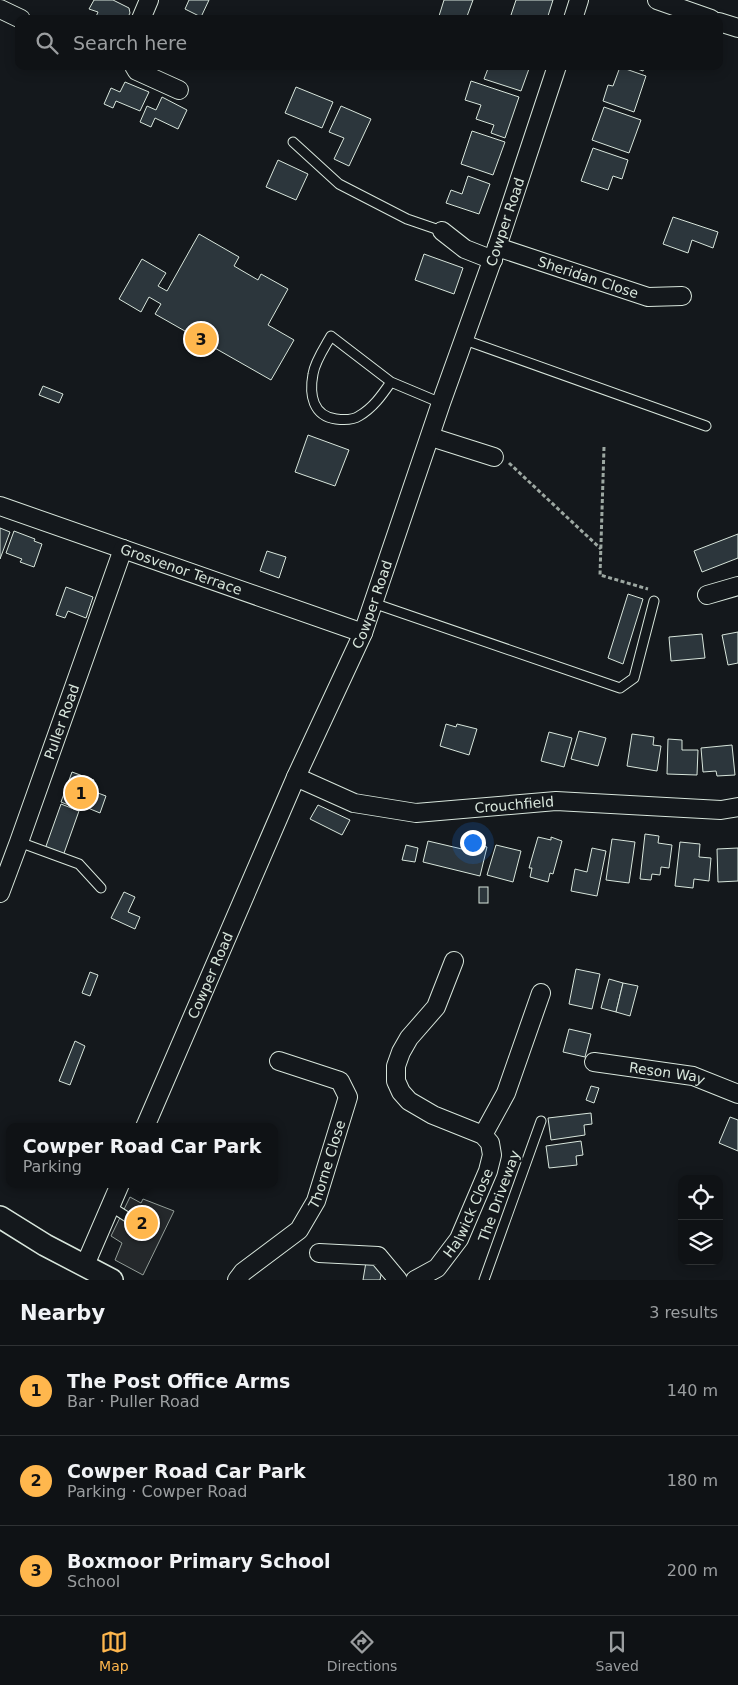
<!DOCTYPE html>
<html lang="en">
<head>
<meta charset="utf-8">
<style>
  :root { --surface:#0f1215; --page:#181b1e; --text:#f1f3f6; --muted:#9b9ea0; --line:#2f3234; --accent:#ffb74d }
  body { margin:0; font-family:"DejaVu Sans",sans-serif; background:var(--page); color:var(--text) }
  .controls { position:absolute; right:15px; bottom:15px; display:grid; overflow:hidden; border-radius:10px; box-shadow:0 2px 12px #0003 }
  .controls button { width:45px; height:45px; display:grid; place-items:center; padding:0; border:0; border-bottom:1px solid var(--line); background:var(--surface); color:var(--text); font:25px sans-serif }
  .you { position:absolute; left:472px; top:842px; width:18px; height:18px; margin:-12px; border:4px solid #fff; border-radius:50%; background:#1a73e8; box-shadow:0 0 0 8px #1a73e833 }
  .badge { display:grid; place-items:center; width:32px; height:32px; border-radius:50%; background:var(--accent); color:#111; font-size:16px; font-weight:700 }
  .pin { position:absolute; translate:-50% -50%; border:2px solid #fff; box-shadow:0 1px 5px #0006 }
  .popup { position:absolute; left:6px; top:1123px; width:272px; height:65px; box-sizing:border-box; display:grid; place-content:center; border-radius:10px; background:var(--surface); filter:drop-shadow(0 1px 4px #0005); font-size:16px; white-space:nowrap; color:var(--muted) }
  .popup b { font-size:19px; color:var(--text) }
  .popup::after { content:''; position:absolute; left:50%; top:100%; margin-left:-10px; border:10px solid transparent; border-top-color:var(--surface) }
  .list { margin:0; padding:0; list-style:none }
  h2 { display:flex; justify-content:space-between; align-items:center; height:65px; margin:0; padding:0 20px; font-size:21px }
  h2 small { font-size:16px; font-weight:400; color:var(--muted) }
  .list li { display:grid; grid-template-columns:32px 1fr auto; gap:15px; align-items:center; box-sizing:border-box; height:90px; padding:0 20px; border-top:1px solid var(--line) }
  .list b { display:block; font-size:19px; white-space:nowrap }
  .list p { margin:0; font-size:16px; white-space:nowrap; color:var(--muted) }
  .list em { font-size:16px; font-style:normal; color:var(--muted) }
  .icon { flex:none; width:28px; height:28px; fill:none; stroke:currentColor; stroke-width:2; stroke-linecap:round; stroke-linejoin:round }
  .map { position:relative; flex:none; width:738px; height:1280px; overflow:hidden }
  .search { position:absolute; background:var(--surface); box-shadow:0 2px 12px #0003; left:15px; right:15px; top:15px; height:55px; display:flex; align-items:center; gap:12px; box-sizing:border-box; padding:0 18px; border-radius:10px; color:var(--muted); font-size:19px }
  .sheet { height:335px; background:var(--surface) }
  nav { display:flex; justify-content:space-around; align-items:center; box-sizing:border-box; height:70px; border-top:1px solid var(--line); background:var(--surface); font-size:14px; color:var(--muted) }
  nav a { display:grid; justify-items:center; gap:2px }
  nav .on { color:var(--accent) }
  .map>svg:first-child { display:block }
</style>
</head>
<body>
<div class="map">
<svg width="738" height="1280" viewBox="0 0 738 1280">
  <rect width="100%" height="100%" fill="#14181c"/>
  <path fill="#24282b" stroke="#939e99" d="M 130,1197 L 141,1203 L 143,1199 L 174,1211 L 143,1275 L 115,1260 L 122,1243 L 111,1236 Z"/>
  <g fill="#2c363c" stroke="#d8e6dc">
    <path d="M 94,0 L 113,0 L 129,8 L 130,13 L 127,19 L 95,19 L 98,12 L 89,9 Z"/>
    <path d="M 189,0 L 209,0 L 201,17 L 185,9 Z"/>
    <path d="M 444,0 L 473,0 L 466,19 L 446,19 L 439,16 Z"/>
    <path d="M 516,0 L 553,0 L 547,19 L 519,19 L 511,15 Z"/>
    <path d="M 489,66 L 530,66 L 521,91 L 484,79 Z"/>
    <path d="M 629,66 L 645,66 L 643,71 Z"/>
    <path d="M 620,67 L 646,76 L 634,112 L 603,101 L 608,85 L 613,86 Z"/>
    <path d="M 471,81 L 519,97 L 505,138 L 491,133 L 494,125 L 476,119 L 481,105 L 465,100 Z"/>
    <path d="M 125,82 L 149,92 L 140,111 L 116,101 L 113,108 L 104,104 L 111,88 L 120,92 Z"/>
    <path d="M 296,87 L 333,102 L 322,128 L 285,113 Z"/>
    <path d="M 162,97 L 187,110 L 178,129 L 155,118 L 151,127 L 140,122 L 147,106 L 156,110 Z"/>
    <path d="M 341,106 L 371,119 L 349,166 L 334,159 L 344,138 L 329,132 Z"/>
    <path d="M 604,107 L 641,120 L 629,153 L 592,140 Z"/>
    <path d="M 472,131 L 505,142 L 493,175 L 461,164 Z"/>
    <path d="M 593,148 L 628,160 L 622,179 L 613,176 L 608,190 L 581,181 Z"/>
    <path d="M 278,160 L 308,174 L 296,200 L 266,187 Z"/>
    <path d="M 468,176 L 490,184 L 479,214 L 446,203 L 451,190 L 462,194 Z"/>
    <path d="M 673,217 L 718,232 L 713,248 L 692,240 L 688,253 L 663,244 Z"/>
    <path d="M 199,234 L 239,257 L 234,266 L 258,280 L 261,274 L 288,289 L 268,325 L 294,340 L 271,380 L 155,314 L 161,304 L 149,297 L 141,312 L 119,299 L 142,259 L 166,273 L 158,286 L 167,291 Z"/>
    <path d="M 424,254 L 463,268 L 454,294 L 415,280 Z"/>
    <path d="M 43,386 L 63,394 L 59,403 L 39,395 Z"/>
    <path d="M 308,435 L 349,450 L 335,486 L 295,472 Z"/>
    <path d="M 0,528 L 10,532 L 0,559 Z"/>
    <path d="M 14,531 L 35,539 L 34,541 L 42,544 L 34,567 L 20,562 L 22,559 L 6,553 Z"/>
    <path d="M 738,534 L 738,558 L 702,572 L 694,551 Z"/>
    <path d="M 267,551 L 286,557 L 279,578 L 260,571 Z"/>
    <path d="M 66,587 L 93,597 L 86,618 L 68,611 L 65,618 L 56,615 Z"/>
    <path d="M 628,594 L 643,599 L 623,664 L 608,658 Z"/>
    <path d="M 738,632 L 738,663 L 728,665 L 722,635 Z"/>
    <path d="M 702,634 L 705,658 L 671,661 L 669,637 Z"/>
    <path d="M 446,724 L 456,727 L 457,724 L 477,729 L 469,755 L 440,746 Z"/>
    <path d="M 579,731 L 606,738 L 598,766 L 571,759 Z"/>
    <path d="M 549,732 L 572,738 L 564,767 L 541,761 Z"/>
    <path d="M 632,734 L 654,737 L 653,745 L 661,746 L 657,771 L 627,766 Z"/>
    <path d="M 668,739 L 682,740 L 682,750 L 698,750 L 697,775 L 667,774 Z"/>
    <path d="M 732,745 L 735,775 L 717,776 L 716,771 L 703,772 L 701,748 Z"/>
    <path d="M 72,772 L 94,780 L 90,790 L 106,796 L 100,813 L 83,806 L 81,810 L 61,802 Z"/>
    <path d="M 61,804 L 79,811 L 63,856 L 45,849 Z"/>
    <path d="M 318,805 L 350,820 L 342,835 L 310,819 Z"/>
    <path d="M 645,834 L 659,836 L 658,843 L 672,845 L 669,868 L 661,867 L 660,875 L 652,874 L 651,880 L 640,879 Z"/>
    <path d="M 538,837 L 551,840 L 551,837 L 562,841 L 553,874 L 550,873 L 548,882 L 530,877 L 532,868 L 529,868 Z"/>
    <path d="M 612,839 L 635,842 L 629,883 L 606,880 Z"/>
    <path d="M 428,841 L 462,849 L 464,841 L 487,847 L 480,876 L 423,862 Z"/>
    <path d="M 680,842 L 700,844 L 699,857 L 711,858 L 709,881 L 694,879 L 693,888 L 675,886 Z"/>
    <path d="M 406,845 L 418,848 L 415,862 L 402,860 Z"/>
    <path d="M 496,845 L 521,851 L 513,882 L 487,875 Z"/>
    <path d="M 592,848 L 606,851 L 597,896 L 571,891 L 575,869 L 587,872 Z"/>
    <path d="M 738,848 L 738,881 L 718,882 L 717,849 Z"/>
    <rect x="479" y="887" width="9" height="16"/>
    <path d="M 124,892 L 135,897 L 128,912 L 140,917 L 135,929 L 111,918 Z"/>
    <path d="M 576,969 L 600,974 L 592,1009 L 569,1004 Z"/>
    <path d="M 90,972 L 98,975 L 90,996 L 82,993 Z"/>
    <path d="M 609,979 L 623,983 L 616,1012 L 601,1008 Z"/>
    <path d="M 623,983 L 638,986 L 630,1016 L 616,1012 Z"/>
    <path d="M 569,1029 L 591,1034 L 585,1057 L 563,1052 Z"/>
    <path d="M 75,1041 L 85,1046 L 70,1085 L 59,1081 Z"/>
    <path d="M 591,1086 L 599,1088 L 594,1103 L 586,1100 Z"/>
    <path d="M 591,1113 L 592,1124 L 584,1125 L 585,1135 L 551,1140 L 548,1118 Z"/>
    <path d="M 730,1117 L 738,1120 L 738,1151 L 719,1143 Z"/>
    <path d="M 581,1141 L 583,1155 L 576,1156 L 577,1165 L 549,1168 L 546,1146 Z"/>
    <path d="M 366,1262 L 383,1265 L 380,1280 L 363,1280 Z"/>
  </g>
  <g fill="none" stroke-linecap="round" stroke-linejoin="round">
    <defs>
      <g id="service">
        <path d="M 293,142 L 339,184 L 407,219 L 442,231"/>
        <path d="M 465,340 L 706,426"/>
        <path d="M 391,382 C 382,395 373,408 359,416 C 353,420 344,420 336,419 C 313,416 309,395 313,374 C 315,361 325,347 331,336 L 391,382 L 441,403"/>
        <path d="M 373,603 L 620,688 L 634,678 L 654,601"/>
        <path d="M 19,842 L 79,864 L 101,888"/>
        <path d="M 110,1206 L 146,1229"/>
        <path d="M 484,1280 L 541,1121"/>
      </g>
      <g id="minor">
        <path d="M 657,0 L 711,19"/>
        <path d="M 0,9 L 21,19"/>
        <path d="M 141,19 L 149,0"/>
        <path d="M 573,19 L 579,0"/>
        <path d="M 719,22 L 738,28"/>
        <path d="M 134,66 L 137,71 L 179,90"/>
        <path d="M 442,231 L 465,249 L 493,260"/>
        <path id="s1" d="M 497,247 L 648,297 L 682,296"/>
        <path d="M 431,437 L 494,457"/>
        <path id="s2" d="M 0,506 L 363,633"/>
        <path d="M 707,595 L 738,586"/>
        <path id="s3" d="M 296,777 L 354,803 L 416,813 L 556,801 L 721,810 L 738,807"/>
        <path id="s4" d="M 0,893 L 19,842 L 123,549"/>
        <path id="s5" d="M 594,1062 L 693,1076 L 738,1094"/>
        <path id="s6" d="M 145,1127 L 296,777 L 363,633 L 441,403 L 497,247 L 557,66"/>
        <path d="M 483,1135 L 506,1093 L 541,993"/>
        <path d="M 319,1253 L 378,1256 L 398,1280"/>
        <path d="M 85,1265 L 120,1184"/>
        <path id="s7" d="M 237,1280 L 243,1272 L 299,1230 L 316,1201 L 348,1097 L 340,1081 L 279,1061"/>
        <path id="s8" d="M 415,1280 L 437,1268 L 459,1239 L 488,1171 L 492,1155 L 490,1143 L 483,1135 L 433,1115 L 409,1101 L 401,1092 L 396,1081 L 396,1066 L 401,1052 L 409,1038 L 436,1007 L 454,961"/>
      </g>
      <path id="tertiary" d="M 0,1217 L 45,1245 L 112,1280"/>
    </defs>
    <use href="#service" stroke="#d8e6dc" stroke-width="11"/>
    <use href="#minor" stroke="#d8e6dc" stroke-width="20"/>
    <use href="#tertiary" stroke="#d8e6dc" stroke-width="24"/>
    <g stroke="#9da8a2" stroke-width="3" stroke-dasharray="4 2.5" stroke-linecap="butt">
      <path d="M 604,447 L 600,575 L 648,589"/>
      <path d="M 509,463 L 601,549"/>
    </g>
    <use href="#service" stroke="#14181c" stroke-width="9"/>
    <use href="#minor" stroke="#14181c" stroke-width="18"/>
    <use href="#tertiary" stroke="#14181c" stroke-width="21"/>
  </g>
  <g text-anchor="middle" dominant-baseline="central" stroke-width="4" stroke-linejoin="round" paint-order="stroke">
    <g font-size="14" fill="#d8e6dc" stroke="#14181c">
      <text stroke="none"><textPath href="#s6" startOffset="975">Cowper Road</textPath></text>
      <text stroke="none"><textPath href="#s1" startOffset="96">Sheridan Close</textPath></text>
      <text stroke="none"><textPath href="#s2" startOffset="192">Grosvenor Terrace</textPath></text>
      <text stroke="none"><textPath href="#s6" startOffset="570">Cowper Road</textPath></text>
      <text stroke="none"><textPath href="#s4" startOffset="182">Puller Road</textPath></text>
      <text stroke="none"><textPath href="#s3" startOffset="225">Crouchfield</textPath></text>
      <text stroke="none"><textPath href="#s6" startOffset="165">Cowper Road</textPath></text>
      <text stroke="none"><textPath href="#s5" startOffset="74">Reson Way</textPath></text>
      <text stroke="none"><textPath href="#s7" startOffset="152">Thorne Close</textPath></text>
      <text transform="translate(499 1196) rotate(-70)">The Driveway</text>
      <text stroke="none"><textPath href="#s8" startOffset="89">Halwick Close</textPath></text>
    </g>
  </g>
</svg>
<div class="controls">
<button><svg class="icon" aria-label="locate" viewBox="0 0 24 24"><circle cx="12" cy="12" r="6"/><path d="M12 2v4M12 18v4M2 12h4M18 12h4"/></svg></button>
<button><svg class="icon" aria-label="layers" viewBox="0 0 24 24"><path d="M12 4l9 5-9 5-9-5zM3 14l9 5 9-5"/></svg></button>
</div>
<div class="you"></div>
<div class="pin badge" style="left:81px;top:793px">1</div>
<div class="pin badge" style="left:142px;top:1223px">2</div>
<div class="popup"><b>Cowper Road Car Park</b>Parking</div>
<div class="pin badge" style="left:201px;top:339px">3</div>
<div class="search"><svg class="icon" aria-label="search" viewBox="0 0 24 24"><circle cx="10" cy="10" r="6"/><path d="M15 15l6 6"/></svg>Search here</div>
</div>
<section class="sheet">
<h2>Nearby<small>3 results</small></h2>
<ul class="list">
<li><span class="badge">1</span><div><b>The Post Office Arms</b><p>Bar · Puller Road</p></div><em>140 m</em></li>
<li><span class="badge">2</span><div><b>Cowper Road Car Park</b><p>Parking · Cowper Road</p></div><em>180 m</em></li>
<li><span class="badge">3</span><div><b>Boxmoor Primary School</b><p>School</p></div><em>200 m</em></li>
</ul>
</section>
<nav>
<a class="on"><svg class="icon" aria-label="map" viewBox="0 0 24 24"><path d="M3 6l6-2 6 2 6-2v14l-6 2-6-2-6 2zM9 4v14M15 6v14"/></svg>Map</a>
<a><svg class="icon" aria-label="directions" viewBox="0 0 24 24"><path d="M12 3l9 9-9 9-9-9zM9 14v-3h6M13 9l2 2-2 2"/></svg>Directions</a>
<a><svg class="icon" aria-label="saved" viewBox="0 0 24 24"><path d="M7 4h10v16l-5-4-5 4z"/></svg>Saved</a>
</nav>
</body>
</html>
